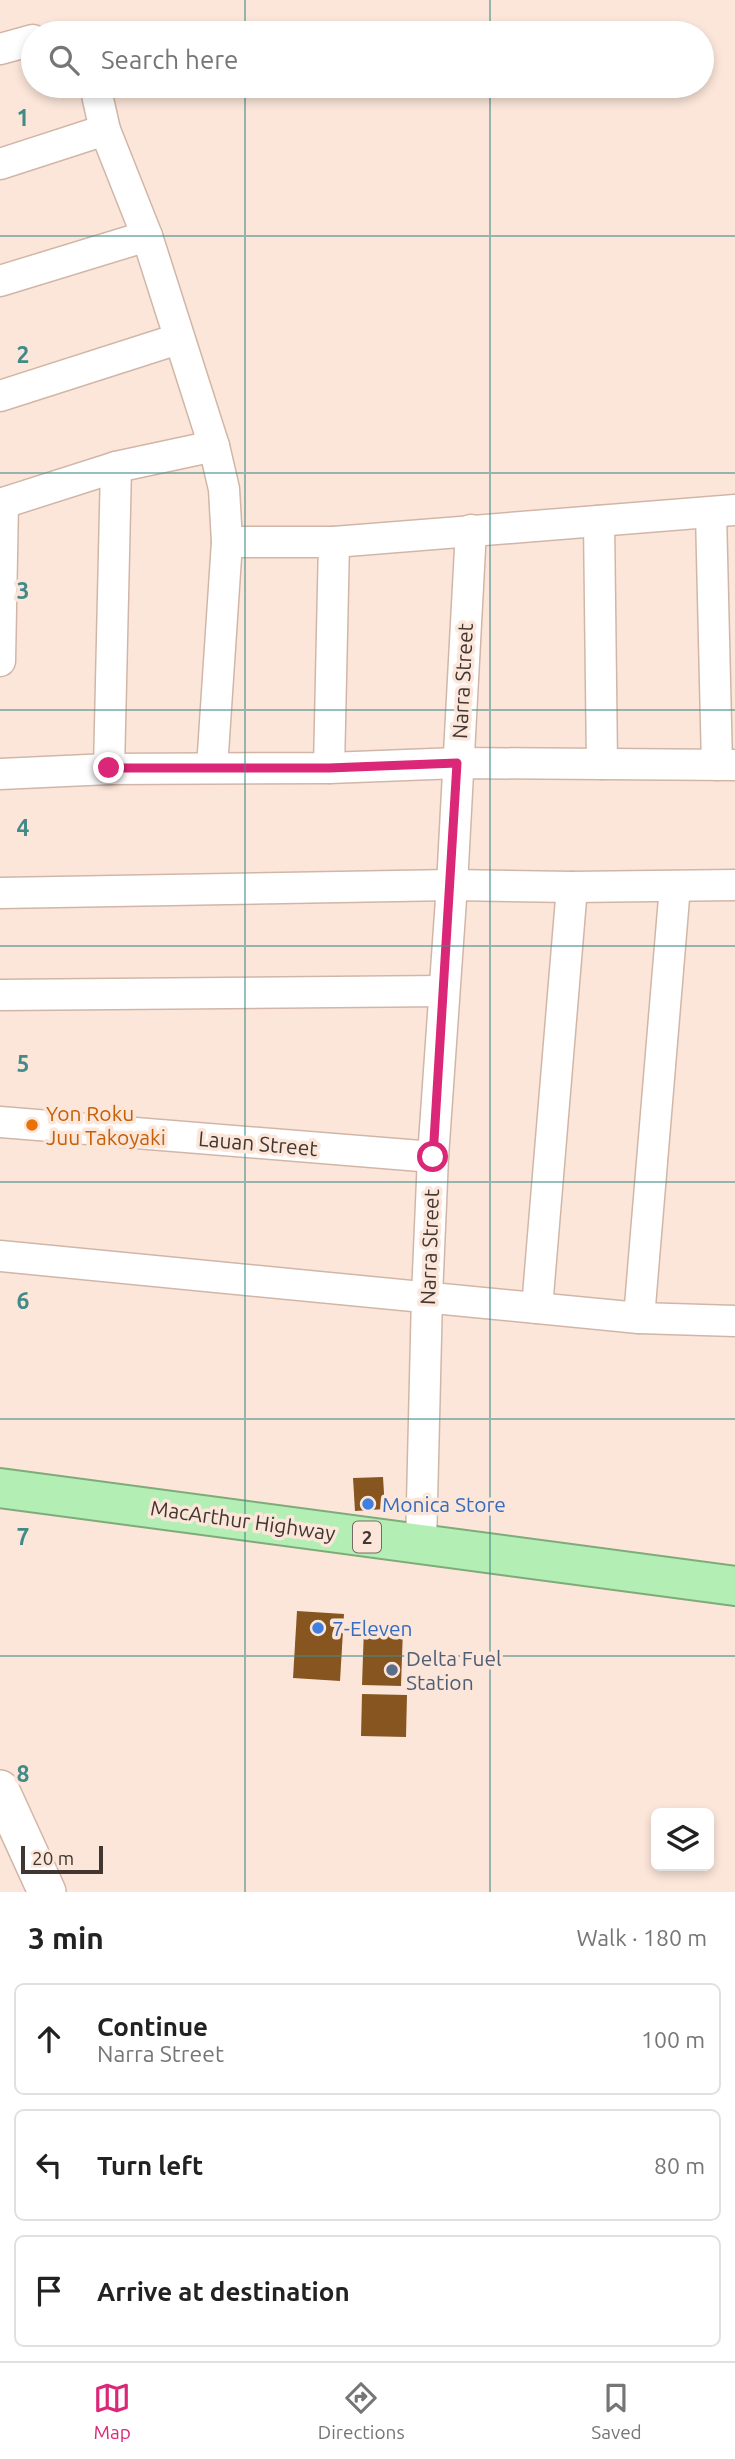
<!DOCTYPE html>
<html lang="en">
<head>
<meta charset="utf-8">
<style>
  :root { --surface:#fff; --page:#f2f2f2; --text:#222; --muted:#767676; --line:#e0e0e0; --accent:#db2777 }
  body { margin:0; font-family:Ubuntu,sans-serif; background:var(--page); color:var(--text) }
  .controls { position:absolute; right:21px; bottom:21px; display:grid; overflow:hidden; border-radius:10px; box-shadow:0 4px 10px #0003 }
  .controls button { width:63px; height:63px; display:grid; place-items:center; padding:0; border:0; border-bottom:2px solid var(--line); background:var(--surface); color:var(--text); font:35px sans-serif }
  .scale { position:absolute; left:21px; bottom:18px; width:82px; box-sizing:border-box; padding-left:7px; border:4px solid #413630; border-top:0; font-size:19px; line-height:24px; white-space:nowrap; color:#413630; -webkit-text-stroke:5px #fce6da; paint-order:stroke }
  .stop { position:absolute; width:21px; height:21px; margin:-16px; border:5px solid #db2777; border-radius:50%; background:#fff }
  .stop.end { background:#db2777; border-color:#fff; box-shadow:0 2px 7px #0008 }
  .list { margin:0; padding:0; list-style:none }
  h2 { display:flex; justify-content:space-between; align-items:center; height:91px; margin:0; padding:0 28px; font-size:30px }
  h2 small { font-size:23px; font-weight:400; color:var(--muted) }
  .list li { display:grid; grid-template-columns:46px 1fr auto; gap:21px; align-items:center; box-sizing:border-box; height:112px; margin:0 14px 14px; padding:0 14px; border:2px solid var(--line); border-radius:10px }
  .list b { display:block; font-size:26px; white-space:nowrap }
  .list p { margin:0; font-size:23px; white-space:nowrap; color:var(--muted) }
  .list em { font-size:23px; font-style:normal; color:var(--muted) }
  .icon { flex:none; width:38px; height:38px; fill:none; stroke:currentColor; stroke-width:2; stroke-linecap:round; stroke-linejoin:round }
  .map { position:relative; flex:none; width:735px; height:1892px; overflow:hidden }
  .search { position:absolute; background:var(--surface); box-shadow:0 4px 10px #0003; left:21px; right:21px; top:21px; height:77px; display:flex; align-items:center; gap:18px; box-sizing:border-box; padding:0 24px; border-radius:38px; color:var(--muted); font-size:26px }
  .sheet { height:469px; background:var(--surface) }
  nav { display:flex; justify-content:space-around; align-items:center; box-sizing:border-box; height:98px; border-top:2px solid var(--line); background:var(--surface); font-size:19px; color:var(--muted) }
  nav a { display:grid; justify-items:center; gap:4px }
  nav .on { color:var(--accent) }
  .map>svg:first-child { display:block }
</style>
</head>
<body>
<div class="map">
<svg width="735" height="1892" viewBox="0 0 735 1892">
  <rect width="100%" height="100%" fill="#fce6da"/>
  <g fill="#875620">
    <path d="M 383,1477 L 385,1509 L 355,1511 L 353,1478 Z"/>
    <path d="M 297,1611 L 344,1614 L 340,1681 L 293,1678 Z"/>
    <path d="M 364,1627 L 403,1628 L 401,1686 L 362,1685 Z"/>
    <path d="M 362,1694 L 407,1695 L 406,1737 L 361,1736 Z"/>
  </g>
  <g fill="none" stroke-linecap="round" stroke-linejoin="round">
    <defs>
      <g id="minor">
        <path d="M 0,49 L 33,40"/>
        <path d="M 95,86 L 105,130 L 147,236 L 214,446 L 224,489 L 227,542 L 212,768"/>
        <path d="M 0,164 L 105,130"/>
        <path d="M 0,281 L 147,236"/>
        <path d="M 0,396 L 178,339"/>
        <path d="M 0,504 L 116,467 L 214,446"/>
        <path d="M 711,513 L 717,765"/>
        <path d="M 599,521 L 602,764"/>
        <path d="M 227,542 L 334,542 L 735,510"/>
        <path d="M 0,661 L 3,503"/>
        <path d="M 329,768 L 334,542"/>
        <path d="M 109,769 L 116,467"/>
        <path d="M 0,774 L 109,769 L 329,768 L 458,763 L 735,765"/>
        <path d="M 0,893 L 452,885 L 572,887 L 735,885"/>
        <path d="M 0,995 L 443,991"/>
        <path d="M 0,1122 L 433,1157"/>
        <path d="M 0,1256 L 639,1318 L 735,1321"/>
        <path d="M 537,1308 L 572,887"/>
        <path d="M 639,1318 L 675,886"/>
        <path d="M 421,1544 L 427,1296 L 433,1157 L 452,885 L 471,530"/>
      </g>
      <path id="tertiary" d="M 0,1789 L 47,1892"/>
      <path id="trunk" d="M 0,1488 L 735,1586"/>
    </defs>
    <use href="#minor" stroke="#d1b6a8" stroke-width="33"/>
    <use href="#tertiary" stroke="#d1b6a8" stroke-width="40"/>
    <use href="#trunk" stroke="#7fab7a" stroke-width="42"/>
    <use href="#minor" stroke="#fff" stroke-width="30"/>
    <use href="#tertiary" stroke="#fff" stroke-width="37"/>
    <use href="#trunk" stroke="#b3eeb4" stroke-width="38"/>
  </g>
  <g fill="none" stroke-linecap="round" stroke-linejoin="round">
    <path stroke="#db2777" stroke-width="9" d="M 109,768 L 329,768 L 457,763 L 433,1157"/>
  </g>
  <path fill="none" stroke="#428a88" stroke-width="2" stroke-opacity="0.55" d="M 245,0 L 245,33M 490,0 L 490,33M 245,86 L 245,1892M 490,86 L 490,1892M 0,236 L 735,236M 0,473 L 735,473M 0,710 L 735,710M 0,946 L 735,946M 0,1182 L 735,1182M 0,1419 L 735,1419M 0,1656 L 735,1656"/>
  <circle fill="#e8710a" stroke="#fce6da" stroke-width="2.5" cx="32" cy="1125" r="7"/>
  <g fill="#3f7fe0" stroke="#fce6da" stroke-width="2.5">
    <circle cx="368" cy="1504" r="7"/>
    <circle cx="318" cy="1628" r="7"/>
  </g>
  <circle fill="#5c6f8a" stroke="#fce6da" stroke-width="2.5" cx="392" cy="1670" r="7"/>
  <g text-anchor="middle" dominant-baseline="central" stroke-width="7" stroke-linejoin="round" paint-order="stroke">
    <rect fill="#fce6da" stroke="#796b63" stroke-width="2" x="353" y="1521.5" width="28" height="31" rx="5"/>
    <g font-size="19" font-weight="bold" fill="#413630">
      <text x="367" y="1537">2</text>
    </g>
    <g font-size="21" fill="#413630" stroke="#fce6da">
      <text transform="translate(462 681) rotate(-87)">Narra Street</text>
      <text transform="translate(258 1143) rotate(5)">Lauan Street</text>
      <text transform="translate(429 1247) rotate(-88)">Narra Street</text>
      <text transform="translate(243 1520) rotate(8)">MacArthur Highway</text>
    </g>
    <g font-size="21" fill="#c56008" stroke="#fce6da" text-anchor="start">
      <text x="46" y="1113">Yon Roku<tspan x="46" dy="24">Juu Takoyaki</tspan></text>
    </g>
    <g font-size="21" fill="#366cbe" stroke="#fce6da" text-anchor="start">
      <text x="382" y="1504">Monica Store</text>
      <text x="332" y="1628">7-Eleven</text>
    </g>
    <g font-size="21" fill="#4e5e75" stroke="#fce6da" text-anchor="start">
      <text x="406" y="1658">Delta Fuel<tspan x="406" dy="24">Station</tspan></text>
    </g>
  </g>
  <g font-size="23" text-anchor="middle" font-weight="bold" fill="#428a88" stroke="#fce6da" stroke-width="7" stroke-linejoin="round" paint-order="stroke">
    <text x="23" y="126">1</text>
    <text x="23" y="363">2</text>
    <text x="23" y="599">3</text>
    <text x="23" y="836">4</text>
    <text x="23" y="1072">5</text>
    <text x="23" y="1309">6</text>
    <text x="23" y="1545">7</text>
    <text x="23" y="1782">8</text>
  </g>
</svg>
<div class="controls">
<button><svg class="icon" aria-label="layers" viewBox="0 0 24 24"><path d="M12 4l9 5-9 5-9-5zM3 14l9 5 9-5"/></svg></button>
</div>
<div class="scale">20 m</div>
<div class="stop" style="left:433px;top:1157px"></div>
<div class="stop end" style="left:109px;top:768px"></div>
<div class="search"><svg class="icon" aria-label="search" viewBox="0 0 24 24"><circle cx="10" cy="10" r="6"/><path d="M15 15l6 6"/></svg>Search here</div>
</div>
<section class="sheet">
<h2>3 min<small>Walk · 180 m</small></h2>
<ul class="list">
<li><svg class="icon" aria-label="ahead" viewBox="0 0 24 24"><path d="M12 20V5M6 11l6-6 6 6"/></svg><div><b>Continue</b><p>Narra Street</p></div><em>100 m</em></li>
<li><svg class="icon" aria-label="left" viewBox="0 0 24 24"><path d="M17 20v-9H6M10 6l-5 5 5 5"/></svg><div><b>Turn left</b></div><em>80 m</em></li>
<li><svg class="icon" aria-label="arrive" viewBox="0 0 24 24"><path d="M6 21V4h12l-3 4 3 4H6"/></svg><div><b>Arrive at destination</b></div></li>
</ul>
</section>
<nav>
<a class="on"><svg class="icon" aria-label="map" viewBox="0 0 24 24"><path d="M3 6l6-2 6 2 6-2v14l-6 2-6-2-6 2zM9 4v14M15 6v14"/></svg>Map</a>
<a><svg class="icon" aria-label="directions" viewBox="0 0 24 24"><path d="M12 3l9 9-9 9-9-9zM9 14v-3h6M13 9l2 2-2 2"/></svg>Directions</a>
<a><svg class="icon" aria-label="saved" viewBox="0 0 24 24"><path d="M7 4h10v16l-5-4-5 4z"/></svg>Saved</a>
</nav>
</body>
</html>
